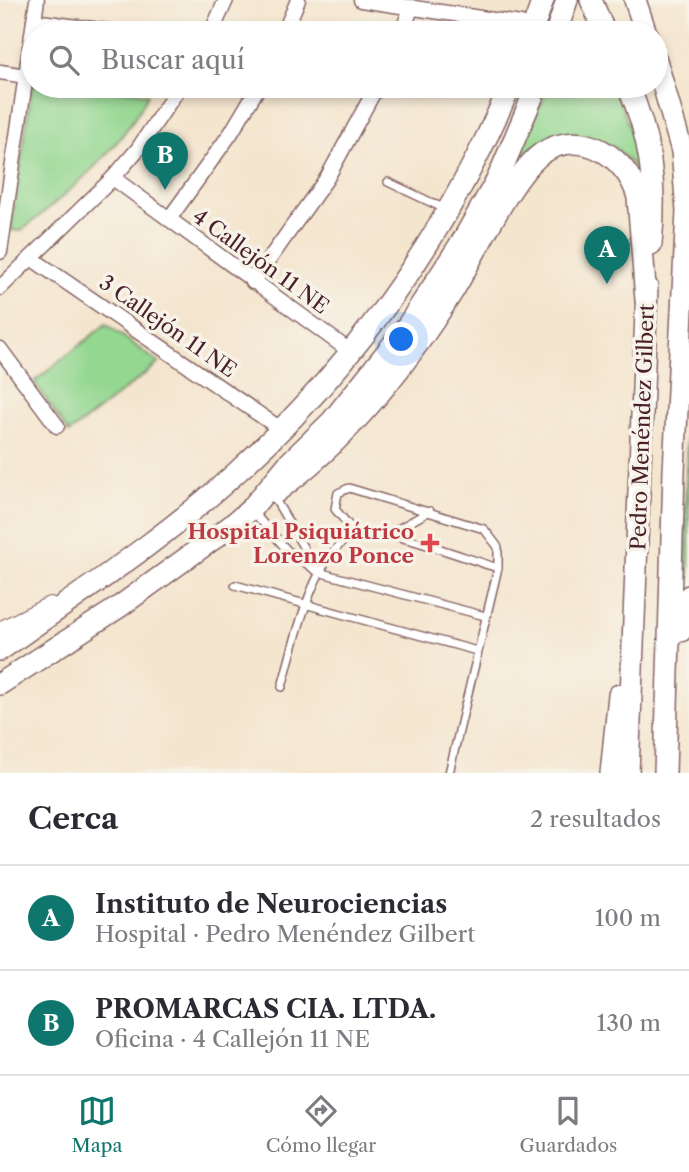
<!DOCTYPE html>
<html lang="es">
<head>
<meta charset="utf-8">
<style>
  :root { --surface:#fff; --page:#f7f7f7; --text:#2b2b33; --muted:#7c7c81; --line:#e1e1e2; --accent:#0f766e }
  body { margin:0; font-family:"Libre Caslon Text",serif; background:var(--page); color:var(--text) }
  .you { position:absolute; left:402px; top:340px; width:24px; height:24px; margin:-18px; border:5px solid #fff; border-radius:50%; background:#1a73e8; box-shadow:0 0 0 10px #1a73e833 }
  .badge { display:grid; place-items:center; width:46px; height:46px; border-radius:50%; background:var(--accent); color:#fff; font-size:23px; font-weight:700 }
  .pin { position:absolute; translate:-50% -58px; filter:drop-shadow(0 2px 4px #0008) }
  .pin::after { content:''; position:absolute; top:37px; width:24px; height:21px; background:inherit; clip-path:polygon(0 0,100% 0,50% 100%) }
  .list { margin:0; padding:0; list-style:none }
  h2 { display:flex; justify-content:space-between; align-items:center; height:91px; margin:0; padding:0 28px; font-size:30px }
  h2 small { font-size:23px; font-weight:400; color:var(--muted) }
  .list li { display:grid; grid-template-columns:46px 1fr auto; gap:21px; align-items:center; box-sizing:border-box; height:105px; padding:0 28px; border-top:2px solid var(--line) }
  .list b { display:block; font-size:26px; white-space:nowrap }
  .list p { margin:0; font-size:23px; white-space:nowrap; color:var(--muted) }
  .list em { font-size:23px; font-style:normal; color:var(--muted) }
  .icon { flex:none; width:38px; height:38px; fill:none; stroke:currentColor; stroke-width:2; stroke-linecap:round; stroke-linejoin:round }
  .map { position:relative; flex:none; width:689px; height:773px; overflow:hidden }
  .search { position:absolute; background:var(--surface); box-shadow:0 4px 10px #0003; left:21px; right:21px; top:21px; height:77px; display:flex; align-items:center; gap:18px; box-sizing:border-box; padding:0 24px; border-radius:38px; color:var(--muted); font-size:26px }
  .sheet { height:301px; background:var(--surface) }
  nav { display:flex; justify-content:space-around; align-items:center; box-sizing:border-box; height:98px; border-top:2px solid var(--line); background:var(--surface); font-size:19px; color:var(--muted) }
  nav a { display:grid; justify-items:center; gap:4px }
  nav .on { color:var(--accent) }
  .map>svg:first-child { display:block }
</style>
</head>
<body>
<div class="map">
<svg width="689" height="773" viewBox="0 0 689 773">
  <rect width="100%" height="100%" fill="#f7f3e8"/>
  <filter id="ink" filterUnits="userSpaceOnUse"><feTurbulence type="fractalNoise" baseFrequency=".0143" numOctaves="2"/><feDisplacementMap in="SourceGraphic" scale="14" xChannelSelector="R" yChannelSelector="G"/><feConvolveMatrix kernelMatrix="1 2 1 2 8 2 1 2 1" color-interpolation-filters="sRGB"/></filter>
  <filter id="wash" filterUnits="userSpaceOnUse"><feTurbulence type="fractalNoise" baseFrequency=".00686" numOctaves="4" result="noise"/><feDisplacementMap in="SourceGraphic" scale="28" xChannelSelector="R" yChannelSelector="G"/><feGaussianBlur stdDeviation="1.57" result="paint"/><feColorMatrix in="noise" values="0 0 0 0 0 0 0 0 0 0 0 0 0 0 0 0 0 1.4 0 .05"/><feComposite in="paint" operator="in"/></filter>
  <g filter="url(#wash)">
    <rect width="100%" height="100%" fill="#f4e5ce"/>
    <g fill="#93d790" stroke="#6e7b5e" stroke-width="2">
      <path d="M 33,79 L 33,86 L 86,86 L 148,94 C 122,149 68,193 21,231 L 11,230 Z"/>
      <path d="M 549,86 L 614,86 L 629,126 L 640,168 L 637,169 L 613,146 L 559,136 L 545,139 L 523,155 L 519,153 Z"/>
      <path d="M 106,324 L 159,363 L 69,433 L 34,382 Z"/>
      <path d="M 687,413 L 689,413 L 689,578 L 684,578 Z"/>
    </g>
  </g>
  <g filter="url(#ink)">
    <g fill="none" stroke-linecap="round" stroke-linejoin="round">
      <defs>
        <g id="service">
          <path d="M 388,182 L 445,209"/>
          <path d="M 272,494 L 316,569"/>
          <path d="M 253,512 L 288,551 L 318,572 L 485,616"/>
          <path d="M 356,534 L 335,509 L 338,493 L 349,488 L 484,529 L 498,547 L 498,568"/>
          <path d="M 387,535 L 430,511"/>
          <path d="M 235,585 L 477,651"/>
          <path d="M 282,687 C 293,649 316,530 369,532 C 400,533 465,558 498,568 L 449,773"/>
        </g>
        <g id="minor">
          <path d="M 361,0 L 521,24"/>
          <path d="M 34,21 L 121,33"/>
          <path d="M 211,33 L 226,0"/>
          <path d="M 284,33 L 298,0"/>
          <path d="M 401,33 L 412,7"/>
          <path d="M 0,72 L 26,76"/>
          <path d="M 113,178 L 351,352"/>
          <path d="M 169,219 L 231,133 L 259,86"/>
          <path d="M 0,252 L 37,0"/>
          <path d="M 31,258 L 282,430"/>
          <path d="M 253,282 L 327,178 L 377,86"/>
          <path d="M 0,288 L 113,178 L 138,149 L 180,86"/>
          <path d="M 0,349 L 57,426"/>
        </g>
        <path id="tertiary" d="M 0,631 L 50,606"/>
        <g id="primary">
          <path d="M 591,0 L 605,33"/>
          <path d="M 635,0 L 646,33"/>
          <path d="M 531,33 L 543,0"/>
          <path d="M 556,33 L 567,0"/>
          <path d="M 656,60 L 682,151 L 687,211 L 674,471 L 665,773"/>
          <path d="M 628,86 C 651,136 657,189 651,244"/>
          <path d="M 276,492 C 347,440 404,369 451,294 C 473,260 512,172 544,152 C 583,128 627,157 638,197 L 646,300"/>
          <path d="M 681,631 L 682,612 L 689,596"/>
          <path d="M 0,650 C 80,593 164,539 237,472 C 356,364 447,233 510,86"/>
          <path d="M 0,684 L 119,607 L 231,526 L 251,509 L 289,463 L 332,421 L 406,328 L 463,240 L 498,178 L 537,86"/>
          <path d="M 611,773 L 619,695"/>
          <path d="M 628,773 L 647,287"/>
        </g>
      </defs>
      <use href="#service" stroke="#866464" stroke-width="10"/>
      <use href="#minor" stroke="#866464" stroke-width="17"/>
      <use href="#tertiary" stroke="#866464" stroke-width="20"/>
      <use href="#primary" stroke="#866464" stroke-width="24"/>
      <use href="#service" stroke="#fff" stroke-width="7"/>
      <use href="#minor" stroke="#fff" stroke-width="14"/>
      <use href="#tertiary" stroke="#fff" stroke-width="18"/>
      <use href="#primary" stroke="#fff" stroke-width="21"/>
    </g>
  </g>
  <path fill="#e0444e" stroke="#f7f3e8" stroke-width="2.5" d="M426.5 532.5h7v7h7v7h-7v7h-7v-7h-7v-7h7z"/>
  <g text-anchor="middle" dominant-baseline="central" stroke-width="7" stroke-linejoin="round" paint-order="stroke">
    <g font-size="21" fill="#4a1f2b" stroke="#f7f3e8">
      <text transform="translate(261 261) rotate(36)">4 Callejón 11 NE</text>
      <text transform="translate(168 326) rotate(35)">3 Callejón 11 NE</text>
      <text transform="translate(642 427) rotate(-88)">Pedro Menéndez Gilbert</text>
    </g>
    <g font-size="21" font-weight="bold" fill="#be3a42" stroke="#f7f3e8" text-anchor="end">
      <text x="414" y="531">Hospital Psiquiátrico<tspan x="414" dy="24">Lorenzo Ponce</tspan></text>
    </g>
  </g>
</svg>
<div class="you"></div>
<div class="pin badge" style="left:607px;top:284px">A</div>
<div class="pin badge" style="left:165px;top:190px">B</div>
<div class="search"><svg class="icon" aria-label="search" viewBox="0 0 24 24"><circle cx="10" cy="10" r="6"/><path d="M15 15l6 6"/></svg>Buscar aquí</div>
</div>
<section class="sheet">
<h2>Cerca<small>2 resultados</small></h2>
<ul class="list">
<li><span class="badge">A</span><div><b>Instituto de Neurociencias</b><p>Hospital · Pedro Menéndez Gilbert</p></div><em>100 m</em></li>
<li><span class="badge">B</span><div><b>PROMARCAS CIA. LTDA.</b><p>Oficina · 4 Callejón 11 NE</p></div><em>130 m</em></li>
</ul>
</section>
<nav>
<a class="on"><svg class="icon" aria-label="map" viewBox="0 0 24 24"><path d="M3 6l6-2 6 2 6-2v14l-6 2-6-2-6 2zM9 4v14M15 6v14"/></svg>Mapa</a>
<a><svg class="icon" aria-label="directions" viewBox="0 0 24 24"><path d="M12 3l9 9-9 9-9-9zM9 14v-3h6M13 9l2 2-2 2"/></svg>Cómo llegar</a>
<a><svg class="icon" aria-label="saved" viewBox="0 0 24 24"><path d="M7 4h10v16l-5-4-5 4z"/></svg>Guardados</a>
</nav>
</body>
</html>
